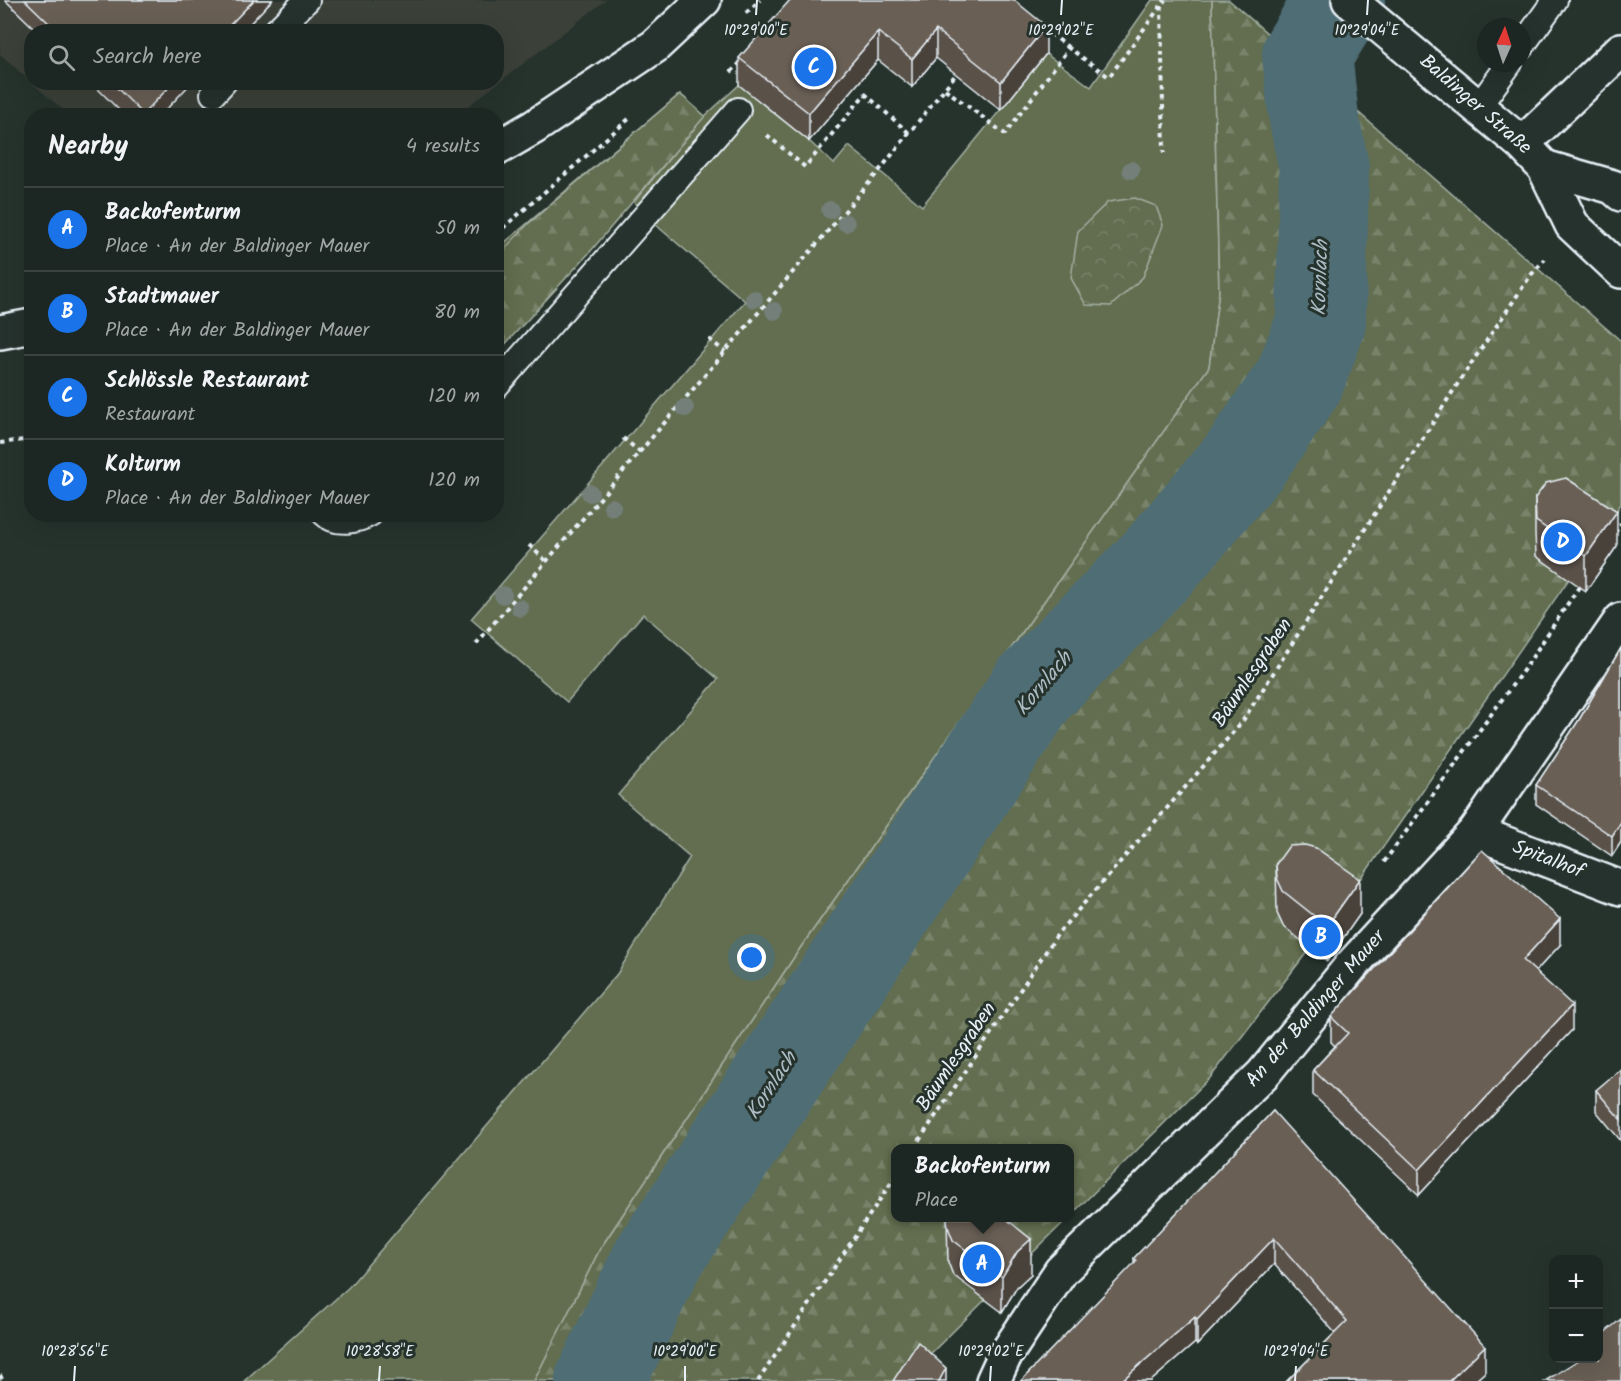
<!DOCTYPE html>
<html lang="en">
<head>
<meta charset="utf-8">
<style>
  :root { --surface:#1c2622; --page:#29322f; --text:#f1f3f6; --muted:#a0a5a5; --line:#3a4340; --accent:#1a73e8 }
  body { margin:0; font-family:Kalam,sans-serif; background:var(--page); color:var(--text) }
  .controls { position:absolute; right:18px; bottom:18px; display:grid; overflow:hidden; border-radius:12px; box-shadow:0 6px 24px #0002 }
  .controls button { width:54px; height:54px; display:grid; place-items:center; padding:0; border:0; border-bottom:2px solid var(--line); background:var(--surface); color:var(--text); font:30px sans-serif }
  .compass { position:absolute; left:1477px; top:18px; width:54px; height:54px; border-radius:50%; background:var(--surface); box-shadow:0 6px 24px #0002; rotate:3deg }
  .you { position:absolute; left:752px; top:958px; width:21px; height:21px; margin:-15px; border:4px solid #fff; border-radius:50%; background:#1a73e8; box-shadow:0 0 0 9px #1a73e833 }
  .badge { display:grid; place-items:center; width:39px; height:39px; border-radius:50%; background:var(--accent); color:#fff; font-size:20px; font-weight:700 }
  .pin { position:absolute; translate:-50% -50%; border:3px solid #fff; box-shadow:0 2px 6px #0006 }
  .popup { position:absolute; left:891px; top:1144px; width:183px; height:78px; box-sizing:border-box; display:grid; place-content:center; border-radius:12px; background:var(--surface); filter:drop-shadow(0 2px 4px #0005); font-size:20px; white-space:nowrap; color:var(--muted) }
  .popup b { font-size:22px; color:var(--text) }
  .popup::after { content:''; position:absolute; left:50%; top:100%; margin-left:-12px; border:12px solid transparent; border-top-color:var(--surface) }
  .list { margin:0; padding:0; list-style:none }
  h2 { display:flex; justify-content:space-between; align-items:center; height:78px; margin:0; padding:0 24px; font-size:26px }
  h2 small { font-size:20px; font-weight:400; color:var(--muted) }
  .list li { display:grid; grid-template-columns:39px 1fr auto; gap:18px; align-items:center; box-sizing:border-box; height:84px; padding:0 24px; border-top:2px solid var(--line) }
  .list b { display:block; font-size:22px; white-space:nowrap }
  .list p { margin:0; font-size:20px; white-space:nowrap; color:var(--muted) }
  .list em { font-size:20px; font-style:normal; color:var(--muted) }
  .icon { flex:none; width:33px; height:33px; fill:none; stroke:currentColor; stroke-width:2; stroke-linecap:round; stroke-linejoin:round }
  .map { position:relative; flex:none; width:1621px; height:1381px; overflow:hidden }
  .search { position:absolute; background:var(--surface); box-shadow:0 6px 24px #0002; left:24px; top:24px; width:480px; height:66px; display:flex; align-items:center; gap:15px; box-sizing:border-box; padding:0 21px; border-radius:24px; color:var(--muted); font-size:22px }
  .panel { position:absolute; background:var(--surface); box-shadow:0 6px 24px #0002; left:24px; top:108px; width:480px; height:414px; border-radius:24px }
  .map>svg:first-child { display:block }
</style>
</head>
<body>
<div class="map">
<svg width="1621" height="1381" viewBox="0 0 1621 1381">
  <defs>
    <pattern id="forest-firs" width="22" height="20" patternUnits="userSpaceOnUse" patternTransform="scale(1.5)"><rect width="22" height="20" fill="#626e50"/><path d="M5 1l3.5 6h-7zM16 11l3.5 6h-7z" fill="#78836a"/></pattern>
    <pattern id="park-crowns" width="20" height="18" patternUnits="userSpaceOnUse" patternTransform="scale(1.5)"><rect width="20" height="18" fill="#626e50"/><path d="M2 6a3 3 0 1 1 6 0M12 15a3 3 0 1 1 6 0" fill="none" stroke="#78836a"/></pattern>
  </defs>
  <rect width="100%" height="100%" fill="#26332d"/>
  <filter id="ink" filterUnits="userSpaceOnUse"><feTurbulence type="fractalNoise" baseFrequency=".0167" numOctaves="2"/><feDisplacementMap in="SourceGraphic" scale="12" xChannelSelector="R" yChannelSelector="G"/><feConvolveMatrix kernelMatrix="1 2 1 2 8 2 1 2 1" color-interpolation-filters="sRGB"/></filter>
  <g filter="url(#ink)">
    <path fill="#3a4039" d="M 0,0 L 606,0 L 467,107 L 452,115 L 69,115 L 32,83 L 496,82 L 496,32 L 32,32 L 31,82 L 0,54 Z"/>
    <path fill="#626e50" stroke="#a5b0a4" stroke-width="1.5" d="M 1152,0 L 1212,0 L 1219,292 L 1209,367 L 799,950 L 600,1249 L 534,1381 L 244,1381 L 349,1287 L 617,974 L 690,857 L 618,795 L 718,679 L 643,614 L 567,702 L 471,619 L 745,301 L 650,220 L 634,202 L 685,139 L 497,352 L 497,249 L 680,94 L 705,116 L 739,85 L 809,141 L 834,164 L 849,146 L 922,206 L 1046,54 L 1091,87 Z"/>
    <g fill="url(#forest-firs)" stroke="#a5b0a4" stroke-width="1.5" fill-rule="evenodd">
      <path d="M 1212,0 L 1229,0 L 1621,341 L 1621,504 L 1341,908 L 1210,1078 L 914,1370 L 906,1381 L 534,1381 L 600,1249 L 799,950 L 1209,367 L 1219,292 ZM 895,1148 L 1069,1148 L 1069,1218 L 895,1218 Z"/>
      <path d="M 680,94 L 705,116 L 590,252 L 497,353 L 497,257 L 528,224 Z"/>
    </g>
    <path fill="url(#park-crowns)" stroke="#a5b0a4" stroke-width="1.5" d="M 1135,198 L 1156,206 L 1163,225 L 1143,277 L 1111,306 L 1086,305 L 1071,278 L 1078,231 L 1108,202 Z"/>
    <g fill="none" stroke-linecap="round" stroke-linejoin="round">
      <path stroke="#4f6d75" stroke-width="90" d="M 600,1381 L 657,1260 L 1034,689 L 1159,562 L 1245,460 L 1299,381 L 1321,323 L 1324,168 L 1314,119 L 1307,54 L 1340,0"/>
      <defs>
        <g id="service">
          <path d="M 275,32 L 307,0"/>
          <path d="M 1522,46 L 1555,0"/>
          <path d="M 213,94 L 224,82"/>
          <path d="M 1479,106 L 1510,63"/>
          <path d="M 496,386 L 738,110"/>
          <path d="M 325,514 C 336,525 358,521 370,514"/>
        </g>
        <g id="minor">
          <path d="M 1349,0 L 1522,144 L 1544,167 L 1572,225 L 1621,271"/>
          <path d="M 1522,144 L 1621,50"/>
          <path d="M 1544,167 L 1613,187 L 1621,194"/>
          <path d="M 1475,832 L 1621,888"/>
          <path d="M 993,1381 L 1004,1357 L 1061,1271 L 1263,1074 L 1352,965 L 1475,832 L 1621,620"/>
        </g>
        <g id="secondary">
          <path d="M 496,149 L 534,127 L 655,46 L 704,0"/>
          <path d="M 0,332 L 32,326"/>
        </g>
      </defs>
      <use href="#service" stroke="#e8f1f8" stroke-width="28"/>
      <use href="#minor" stroke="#e8f1f8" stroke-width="38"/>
      <use href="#secondary" stroke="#e8f1f8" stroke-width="38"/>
      <g stroke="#e8f1f8" stroke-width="4" stroke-dasharray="4.5 4.5" stroke-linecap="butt">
        <path d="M 1161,6 L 1164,153"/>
        <path d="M 746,13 L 760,0"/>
        <path d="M 1044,28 L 1069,48"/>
        <path d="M 731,72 L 742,61"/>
        <path d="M 945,89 L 1005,134 L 1069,48 L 1109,77 L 1165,0"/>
        <path d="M 767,135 L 805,167 L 865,94 L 909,133"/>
        <path d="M 496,234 L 630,118"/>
        <path d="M 709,339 L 725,352"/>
        <path d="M 623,438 L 640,452"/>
        <path d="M 0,443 L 32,439"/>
        <path d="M 1615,533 L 1621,523"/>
        <path d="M 529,545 L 546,561"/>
        <path d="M 476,644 L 879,171 L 956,74"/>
        <path d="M 1384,862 L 1527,665 L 1581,584"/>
        <path d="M 914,1148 L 1059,932 L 1242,722 L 1462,377 L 1531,275 L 1545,259"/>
        <path d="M 0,1375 L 3,1381"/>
        <path d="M 758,1381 L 895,1177"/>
      </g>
      <use href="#service" stroke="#26332d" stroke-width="24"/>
      <use href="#minor" stroke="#26332d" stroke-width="33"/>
      <use href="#secondary" stroke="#26332d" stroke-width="33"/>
    </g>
    <g fill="#737f78">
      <circle cx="1131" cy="170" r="9"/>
      <circle cx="830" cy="210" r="9"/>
      <circle cx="846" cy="223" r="9"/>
      <circle cx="754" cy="299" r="9"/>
      <circle cx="774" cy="311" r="9"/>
      <circle cx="685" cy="408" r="9"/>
      <circle cx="590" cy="493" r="9"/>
      <circle cx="612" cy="507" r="9"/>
      <circle cx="503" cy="595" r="9"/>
      <circle cx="520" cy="608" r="9"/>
    </g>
    <g fill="#5a5148" stroke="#e8f1f8" stroke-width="1.5">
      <path d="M 5,0 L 272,0 L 242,32 L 38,32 Z"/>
      <path d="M 1014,0 L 1046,54 L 1001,110 L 936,58 L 912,87 L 878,60 L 809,141 L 739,85 L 739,58 Z"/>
      <path d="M 91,82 L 192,82 L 160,116 L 125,116 Z"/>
      <path d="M 1535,498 L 1617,546 L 1586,591 L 1536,556 L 1535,533 Z"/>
      <path d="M 1621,648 L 1621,842 L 1612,856 L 1536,804 L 1536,785 L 1579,720 Z"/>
      <path d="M 1276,864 L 1360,914 L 1327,961 L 1283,926 L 1277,913 Z"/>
      <path d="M 1560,945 L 1536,971 L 1572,1030 L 1419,1195 L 1313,1095 L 1313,1070 L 1335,1046 L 1331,1042 L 1331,1017 Z"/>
      <path d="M 1621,1069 L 1621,1141 L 1596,1111 L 1596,1090 Z"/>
      <path d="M 1273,1111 L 1485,1372 L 1475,1381 L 1287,1381 L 1335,1333 L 1274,1264 L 1197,1345 L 1195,1343 L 1151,1381 L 1021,1381 L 1134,1264 L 1134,1258 Z"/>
      <path d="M 947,1218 L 1031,1274 L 1017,1287 L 1002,1312 L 953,1275 L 948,1262 Z"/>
    </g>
    <g fill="#4a423b" stroke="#e8f1f8" stroke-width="1.5">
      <path d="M 254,0 L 272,0 L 242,32 L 223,32 Z"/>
      <path d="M 1046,26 L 1046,54 L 1001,110 L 1001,82 Z"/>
      <path d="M 936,30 L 936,58 L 912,87 L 912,59 Z"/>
      <path d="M 878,32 L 878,60 L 809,141 L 809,113 Z"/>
      <path d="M 174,82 L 192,82 L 160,116 L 143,116 L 143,114 Z"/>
      <path d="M 1617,511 L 1617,546 L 1586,591 L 1586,556 Z"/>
      <path d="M 1621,822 L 1621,842 L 1612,856 L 1612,836 Z"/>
      <path d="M 1360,879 L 1360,914 L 1327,961 L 1327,926 Z"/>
      <path d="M 1560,919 L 1560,945 L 1523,985 L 1523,960 Z"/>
      <path d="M 1572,1005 L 1572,1030 L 1419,1195 L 1419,1170 Z"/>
      <path d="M 1274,1238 L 1274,1264 L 1197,1345 L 1197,1319 Z"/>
      <path d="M 1031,1239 L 1031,1274 L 1017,1287 L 1002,1312 L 1002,1277 L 1017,1252 Z"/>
      <path d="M 1195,1317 L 1195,1343 L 1151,1381 L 1121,1381 Z"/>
      <path d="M 1485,1346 L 1485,1372 L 1475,1381 L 1449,1381 Z"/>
      <path d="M 946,1368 L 946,1381 L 939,1381 Z"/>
    </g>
    <g fill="#695e54" stroke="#e8f1f8" stroke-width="1.5">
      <path d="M 25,0 L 254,0 L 223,32 L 58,32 Z"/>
      <path d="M 790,0 L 1014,0 L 1046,26 L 1001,82 L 936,30 L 912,59 L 878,32 L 809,113 L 739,58 Z"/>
      <path d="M 111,82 L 174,82 L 143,114 Z"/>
      <path d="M 1566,478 L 1617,511 L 1586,556 L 1536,521 L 1535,498 L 1546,483 Z"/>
      <path d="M 1621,648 L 1621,822 L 1612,836 L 1536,785 L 1579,720 Z"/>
      <path d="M 1305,845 L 1316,848 L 1360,879 L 1327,926 L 1283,891 L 1277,878 L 1276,864 L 1289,846 Z"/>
      <path d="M 1482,850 L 1560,919 L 1523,960 L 1572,1005 L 1419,1170 L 1313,1070 L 1348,1033 L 1331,1017 Z"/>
      <path d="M 1621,1069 L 1621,1120 L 1596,1090 Z"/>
      <path d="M 1273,1111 L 1485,1346 L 1449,1381 L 1287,1381 L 1347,1321 L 1274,1238 L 1197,1319 L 1195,1317 L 1121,1381 L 1021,1381 L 1136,1261 L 1134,1258 Z"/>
      <path d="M 947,1218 L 1005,1218 L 1031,1239 L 1017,1252 L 1002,1277 L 953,1240 L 948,1227 Z"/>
      <path d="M 1621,1319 L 1621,1381 L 1545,1381 L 1580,1359 L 1599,1359 L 1599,1337 Z"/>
      <path d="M 918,1342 L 946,1368 L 939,1381 L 893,1381 Z"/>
    </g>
  </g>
  <path fill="none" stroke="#e8f1f8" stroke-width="2" d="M 756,15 L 757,0M 1061,15 L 1062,0M 1367,15 L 1368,0M 74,1381 L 75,1366M 379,1381 L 380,1366M 685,1381 L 685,1366M 990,1381 L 991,1366M 1295,1381 L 1296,1366"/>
  <g text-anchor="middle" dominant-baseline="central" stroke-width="6" stroke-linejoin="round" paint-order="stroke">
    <g font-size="20" fill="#e8f1f8" stroke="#26332d">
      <text transform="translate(1475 105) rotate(41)">Baldinger Straße</text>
      <text transform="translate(1253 673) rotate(-56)">Bäumlesgraben</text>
      <text transform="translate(1548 860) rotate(21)">Spitalhof</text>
      <text transform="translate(1316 1009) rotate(-49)">An der Baldinger Mauer</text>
      <text transform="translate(957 1057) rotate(-56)">Bäumlesgraben</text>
    </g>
    <g font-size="21" font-style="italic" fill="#abbcc4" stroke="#26332d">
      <text transform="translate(1321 278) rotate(-88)">Kornlach</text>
      <text transform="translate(1044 684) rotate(-50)">Kornlach</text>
      <text transform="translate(772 1086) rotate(-57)">Kornlach</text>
    </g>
  </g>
  <g font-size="15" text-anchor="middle" fill="#e8f1f8" stroke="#26332d" stroke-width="6" stroke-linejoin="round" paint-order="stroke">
    <text x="756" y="35">10°29'00"E</text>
    <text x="1061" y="35">10°29'02"E</text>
    <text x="1367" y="35">10°29'04"E</text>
    <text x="75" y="1356">10°28'56"E</text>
    <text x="380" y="1356">10°28'58"E</text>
    <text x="685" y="1356">10°29'00"E</text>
    <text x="991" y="1356">10°29'02"E</text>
    <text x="1296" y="1356">10°29'04"E</text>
  </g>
</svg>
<div class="controls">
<button>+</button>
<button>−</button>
</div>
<svg class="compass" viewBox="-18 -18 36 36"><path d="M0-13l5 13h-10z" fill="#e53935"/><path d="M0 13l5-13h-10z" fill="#a0a5a5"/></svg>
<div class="you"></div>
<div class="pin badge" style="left:982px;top:1264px">A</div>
<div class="popup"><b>Backofenturm</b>Place</div>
<div class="pin badge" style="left:1321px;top:937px">B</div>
<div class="pin badge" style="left:814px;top:67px">C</div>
<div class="pin badge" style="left:1563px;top:542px">D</div>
<div class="search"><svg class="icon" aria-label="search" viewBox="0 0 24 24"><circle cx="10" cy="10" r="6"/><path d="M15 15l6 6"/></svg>Search here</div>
<section class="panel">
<h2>Nearby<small>4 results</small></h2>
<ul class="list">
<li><span class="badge">A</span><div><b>Backofenturm</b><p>Place · An der Baldinger Mauer</p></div><em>50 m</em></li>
<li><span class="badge">B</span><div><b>Stadtmauer</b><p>Place · An der Baldinger Mauer</p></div><em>80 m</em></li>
<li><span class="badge">C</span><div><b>Schlössle Restaurant</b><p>Restaurant</p></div><em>120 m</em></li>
<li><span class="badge">D</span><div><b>Kolturm</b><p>Place · An der Baldinger Mauer</p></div><em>120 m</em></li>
</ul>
</section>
</div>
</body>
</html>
